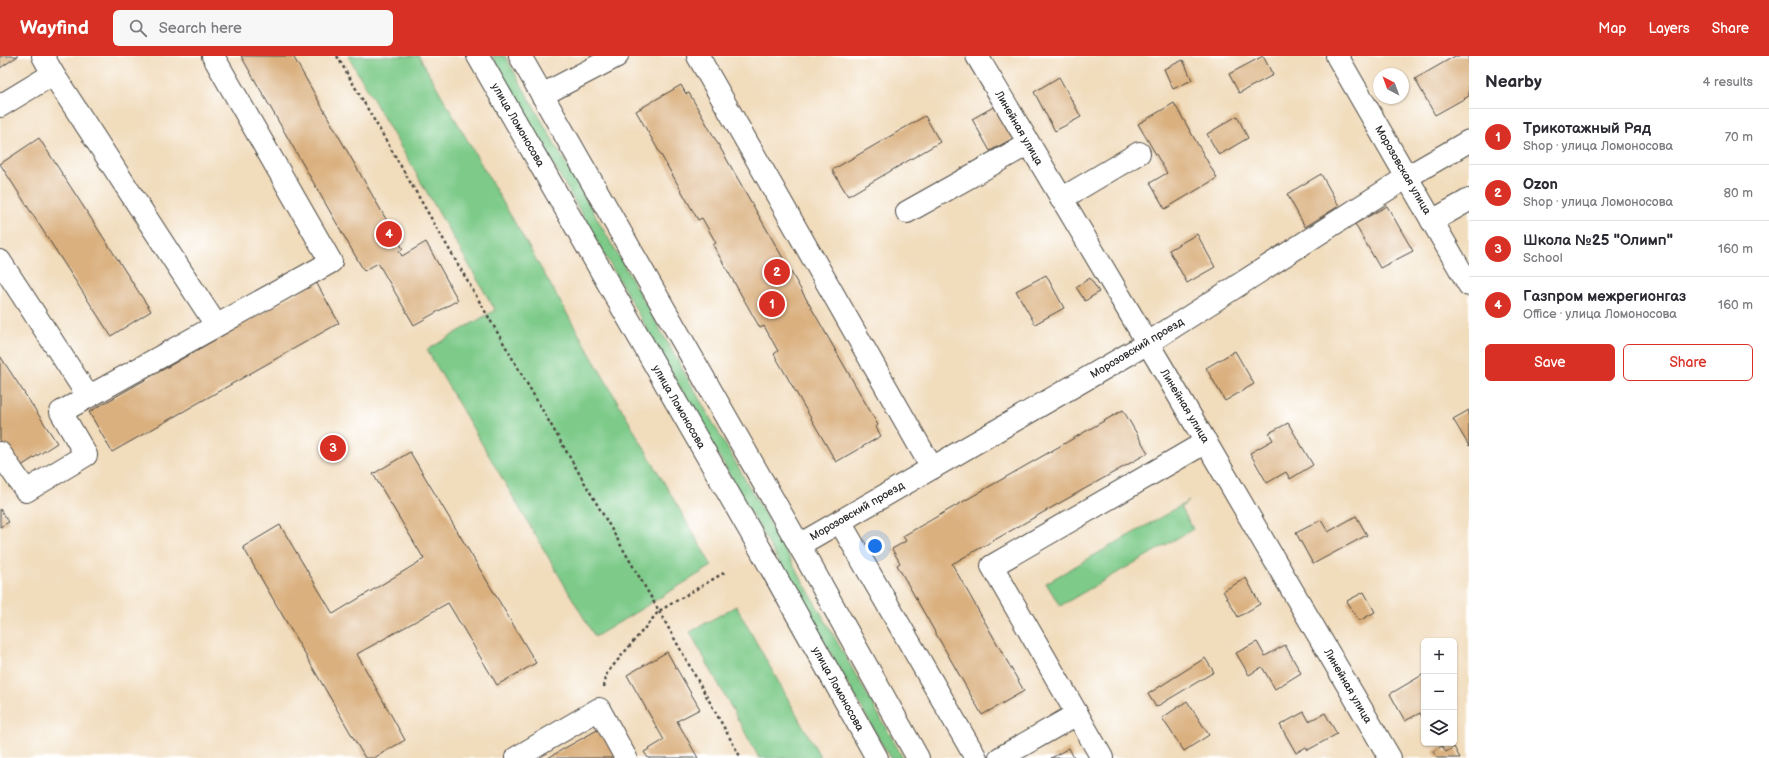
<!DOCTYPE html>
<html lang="en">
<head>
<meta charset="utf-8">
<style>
  :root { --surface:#fff; --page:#f7f7f7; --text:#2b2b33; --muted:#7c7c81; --line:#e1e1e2; --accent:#d93025 }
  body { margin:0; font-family:"Balsamiq Sans",sans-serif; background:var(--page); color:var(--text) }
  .controls { position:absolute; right:12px; bottom:12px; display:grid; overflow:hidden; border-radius:6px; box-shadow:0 1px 3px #0004 }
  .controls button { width:36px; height:36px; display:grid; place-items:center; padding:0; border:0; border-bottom:1px solid var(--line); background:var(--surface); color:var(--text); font:20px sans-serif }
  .compass { position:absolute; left:1373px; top:12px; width:36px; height:36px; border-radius:50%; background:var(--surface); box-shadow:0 1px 3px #0004; rotate:319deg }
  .you { position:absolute; left:875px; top:490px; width:14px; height:14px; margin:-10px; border:3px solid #fff; border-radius:50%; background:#1a73e8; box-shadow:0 0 0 6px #1a73e833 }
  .badge { display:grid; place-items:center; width:26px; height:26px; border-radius:50%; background:var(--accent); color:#fff; font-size:13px; font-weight:700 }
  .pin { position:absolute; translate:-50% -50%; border:2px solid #fff; box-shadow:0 1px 4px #0006 }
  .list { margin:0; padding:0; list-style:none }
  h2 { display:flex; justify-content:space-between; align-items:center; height:52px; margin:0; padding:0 16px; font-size:17px }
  h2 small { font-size:13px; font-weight:400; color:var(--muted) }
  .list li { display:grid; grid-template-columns:26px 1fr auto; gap:12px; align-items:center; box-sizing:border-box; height:56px; padding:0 16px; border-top:1px solid var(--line) }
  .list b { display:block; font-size:15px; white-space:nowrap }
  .list p { margin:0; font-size:13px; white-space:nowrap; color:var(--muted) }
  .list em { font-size:13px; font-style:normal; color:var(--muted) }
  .actions { display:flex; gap:8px; padding:12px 16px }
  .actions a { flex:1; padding:9px 0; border:1px solid var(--accent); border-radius:6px; text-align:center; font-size:14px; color:var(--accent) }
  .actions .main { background:var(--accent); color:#fff }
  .icon { flex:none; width:22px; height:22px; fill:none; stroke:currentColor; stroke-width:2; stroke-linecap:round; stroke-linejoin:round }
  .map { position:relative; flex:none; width:1469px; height:702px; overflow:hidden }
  header { display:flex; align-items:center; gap:24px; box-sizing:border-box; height:56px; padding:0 20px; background:var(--accent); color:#fff }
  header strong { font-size:19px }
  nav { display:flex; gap:22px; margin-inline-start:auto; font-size:14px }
  .search { width:280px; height:36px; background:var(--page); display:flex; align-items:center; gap:10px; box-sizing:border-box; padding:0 14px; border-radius:6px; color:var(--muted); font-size:15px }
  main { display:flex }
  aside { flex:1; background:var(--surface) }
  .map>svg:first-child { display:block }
</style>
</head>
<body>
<header>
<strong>Wayfind</strong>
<div class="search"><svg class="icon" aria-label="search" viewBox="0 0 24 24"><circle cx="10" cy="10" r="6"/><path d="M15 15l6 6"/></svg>Search here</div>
<nav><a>Map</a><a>Layers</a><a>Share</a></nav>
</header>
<main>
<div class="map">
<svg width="1469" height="702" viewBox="0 0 1469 702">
  <rect width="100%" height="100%" fill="#fff"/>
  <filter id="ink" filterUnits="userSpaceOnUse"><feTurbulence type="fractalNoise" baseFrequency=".025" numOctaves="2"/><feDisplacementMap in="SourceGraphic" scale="8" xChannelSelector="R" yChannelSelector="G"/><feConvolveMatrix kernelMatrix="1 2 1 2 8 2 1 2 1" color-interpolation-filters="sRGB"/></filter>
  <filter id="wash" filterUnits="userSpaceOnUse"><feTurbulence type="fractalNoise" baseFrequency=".012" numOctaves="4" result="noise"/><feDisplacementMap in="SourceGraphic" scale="16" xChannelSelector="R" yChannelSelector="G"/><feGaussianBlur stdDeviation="0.9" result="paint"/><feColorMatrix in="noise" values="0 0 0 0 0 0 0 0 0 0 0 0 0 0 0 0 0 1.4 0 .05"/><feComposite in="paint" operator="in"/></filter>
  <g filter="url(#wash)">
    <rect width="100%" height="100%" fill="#f1dcbc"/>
    <g fill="#7dca89" stroke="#547a5a">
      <path d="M 348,0 L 419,0 L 712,510 L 595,581 L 427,294 L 495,254 Z"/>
      <path d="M 492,0 L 505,0 L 903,702 L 890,702 Z"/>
      <path d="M 1189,445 L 1181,451 L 1193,473 L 1060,550 L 1046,527 Z"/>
      <path d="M 736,550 L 821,702 L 759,702 L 690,576 Z"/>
    </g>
    <g id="blocks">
      <g fill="#dab07f">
        <path d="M 0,0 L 18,0 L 0,12 Z"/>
        <path d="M 241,0 L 293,0 L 403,193 L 399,195 L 402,200 L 426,186 L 458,244 L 414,269 L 378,207 L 364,215 Z"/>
        <path d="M 1263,0 L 1273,19 L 1239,37 L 1229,18 Z"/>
        <path d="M 1455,0 L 1469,0 L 1469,40 L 1435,59 L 1415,23 Z"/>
        <path d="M 1183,4 L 1192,24 L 1173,33 L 1164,13 Z"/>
        <path d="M 1059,21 L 1081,61 L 1055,75 L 1034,36 Z"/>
        <path d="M 681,29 L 686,38 L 689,37 L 878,369 L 876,371 L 881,380 L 836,406 L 774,298 L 778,295 L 764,270 L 760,272 L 713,189 L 716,187 L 702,162 L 698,164 L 636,55 Z"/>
        <path d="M 1174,47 L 1217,122 L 1165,153 L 1150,127 L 1167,117 L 1138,68 Z"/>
        <path d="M 997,49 L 1015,81 L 990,95 L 972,63 Z"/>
        <path d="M 925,60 L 940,86 L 848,140 L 832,114 Z"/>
        <path d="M 1237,60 L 1248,82 L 1219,99 L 1207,78 Z"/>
        <path d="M 39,82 L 151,255 L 111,280 L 0,108 Z"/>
        <path d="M 1321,118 L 1339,150 L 1305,171 L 1287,138 Z"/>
        <path d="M 1387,150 L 1413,195 L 1380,212 L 1355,168 Z"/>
        <path d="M 1197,178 L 1215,211 L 1187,227 L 1169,194 Z"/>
        <path d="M 1046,219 L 1064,252 L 1035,268 L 1016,235 Z"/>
        <path d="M 1090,222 L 1099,236 L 1085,245 L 1076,231 Z"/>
        <path d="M 316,226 L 339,267 L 112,396 L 89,356 Z"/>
        <path d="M 1235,295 L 1254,328 L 1225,345 L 1206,312 Z"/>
        <path d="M 0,300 L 57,387 L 18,412 L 0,384 Z"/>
        <path d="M 1123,354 L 1148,397 L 952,508 L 1024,635 L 982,659 L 897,509 L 900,507 L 892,493 L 906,485 L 903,480 Z"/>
        <path d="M 1469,354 L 1469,390 L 1453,363 Z"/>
        <path d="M 1288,367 L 1313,409 L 1290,423 L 1286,416 L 1267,427 L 1250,397 L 1273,384 L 1269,377 Z"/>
        <path d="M 410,396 L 536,607 L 497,629 L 448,547 L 357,598 L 405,684 L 374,702 L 365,702 L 243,491 L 280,469 L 333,558 L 424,503 L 373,418 Z"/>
        <path d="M 0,453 L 9,466 L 0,471 Z"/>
        <path d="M 1356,460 L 1367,479 L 1313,508 L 1296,477 L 1321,464 L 1328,476 Z"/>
        <path d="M 1246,522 L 1260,548 L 1238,561 L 1223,535 Z"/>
        <path d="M 1364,536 L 1375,556 L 1359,565 L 1347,545 Z"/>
        <path d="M 1257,586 L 1265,600 L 1285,589 L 1301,617 L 1275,633 L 1262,611 L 1249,619 L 1236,597 Z"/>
        <path d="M 667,596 L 700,653 L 677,665 L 698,702 L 648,702 L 644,696 L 664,684 L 627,619 Z"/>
        <path d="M 1205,602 L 1214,616 L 1156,651 L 1148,638 Z"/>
        <path d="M 1424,618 L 1424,660 L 1422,661 L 1420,657 L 1405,665 L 1390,638 Z"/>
        <path d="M 1187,645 L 1209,679 L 1184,695 L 1162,662 Z"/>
        <path d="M 1304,656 L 1309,665 L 1325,657 L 1337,678 L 1308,694 L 1306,691 L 1296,697 L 1280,669 Z"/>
        <path d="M 599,673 L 616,702 L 548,702 L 565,692 Z"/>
        <path d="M 1442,690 L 1446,696 L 1454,691 L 1460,702 L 1437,702 L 1433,695 Z"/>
        <path d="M 1069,692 L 1074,702 L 1051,702 Z"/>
      </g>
    </g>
  </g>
  <g filter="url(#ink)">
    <use href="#blocks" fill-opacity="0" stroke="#494641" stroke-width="1"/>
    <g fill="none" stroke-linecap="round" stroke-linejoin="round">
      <defs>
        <g id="minor">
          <path d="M 698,0 L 932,412"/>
          <path d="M 977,0 L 1166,318 L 1390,702"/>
          <path d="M 1337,0 L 1469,229"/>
          <path d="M 53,18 L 216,269"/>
          <path d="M 542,39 L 617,0"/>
          <path d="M 0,50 L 53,18 L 43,0"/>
          <path d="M 1061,143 L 1139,97"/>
          <path d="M 907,156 L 1028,88"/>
          <path d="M 1432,165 L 1469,144"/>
          <path d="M 0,205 L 88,340"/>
          <path d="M 0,397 L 26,435 L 86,399 L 61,356 L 331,206 L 213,0"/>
          <path d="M 840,466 L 976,702"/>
          <path d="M 799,489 L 1148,287 L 1407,121 L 1469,85"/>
          <path d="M 1077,658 L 1102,702"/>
          <path d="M 516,702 L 599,653 L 626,702"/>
          <path d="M 1000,702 L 1077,658 L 992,510 L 1206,386"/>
        </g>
        <g id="major">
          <path d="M 478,0 L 762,496 L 877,702"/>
          <path d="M 520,0 L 799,489 L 918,702"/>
        </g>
      </defs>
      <use href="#minor" stroke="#494641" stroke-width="24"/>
      <use href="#major" stroke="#494641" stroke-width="24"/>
      <g stroke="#494641" stroke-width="2.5" stroke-dasharray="3 3" stroke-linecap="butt">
        <path d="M 337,0 L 659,555 L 741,702"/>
        <path d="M 604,631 L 607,617 L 659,555 L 727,515"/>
      </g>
      <use href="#minor" stroke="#fff" stroke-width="22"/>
      <use href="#major" stroke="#fff" stroke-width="22"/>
    </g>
  </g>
  <g text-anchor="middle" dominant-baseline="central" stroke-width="3" stroke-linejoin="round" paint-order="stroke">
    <g font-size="11" fill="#2b2b2b" stroke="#fff">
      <text transform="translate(518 69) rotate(60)">улица Ломоносова</text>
      <text transform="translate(1019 72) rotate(60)">Линейная улица</text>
      <text transform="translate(1403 114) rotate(60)">Морозовская улица</text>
      <text transform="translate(1137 292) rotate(-31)">Морозовский проезд</text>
      <text transform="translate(1185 350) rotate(59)">Линейная улица</text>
      <text transform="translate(679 351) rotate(60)">улица Ломоносова</text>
      <text transform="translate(857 455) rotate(-30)">Морозовский проезд</text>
      <text transform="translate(1348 630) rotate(60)">Линейная улица</text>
      <text transform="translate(838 633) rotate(61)">улица Ломоносова</text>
    </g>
  </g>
</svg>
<div class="controls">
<button>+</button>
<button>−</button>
<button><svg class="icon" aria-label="layers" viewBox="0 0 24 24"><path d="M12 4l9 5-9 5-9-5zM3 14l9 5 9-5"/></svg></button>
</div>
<svg class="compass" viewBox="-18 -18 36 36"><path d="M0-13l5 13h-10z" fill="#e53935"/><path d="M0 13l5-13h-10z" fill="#7c7c81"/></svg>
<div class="you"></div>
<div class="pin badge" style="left:772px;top:248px">1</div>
<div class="pin badge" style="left:777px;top:216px">2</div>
<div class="pin badge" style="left:333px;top:392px">3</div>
<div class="pin badge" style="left:389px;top:178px">4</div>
</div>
<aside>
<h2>Nearby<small>4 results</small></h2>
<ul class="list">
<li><span class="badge">1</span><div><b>Трикотажный Ряд</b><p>Shop · улица Ломоносова</p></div><em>70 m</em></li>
<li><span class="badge">2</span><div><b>Ozon</b><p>Shop · улица Ломоносова</p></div><em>80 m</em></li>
<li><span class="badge">3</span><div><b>Школа №25 &quot;Олимп&quot;</b><p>School</p></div><em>160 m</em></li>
<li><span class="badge">4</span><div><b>Газпром межрегионгаз</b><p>Office · улица Ломоносова</p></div><em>160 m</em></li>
</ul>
<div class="actions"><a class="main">Save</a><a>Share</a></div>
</aside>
</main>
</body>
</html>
